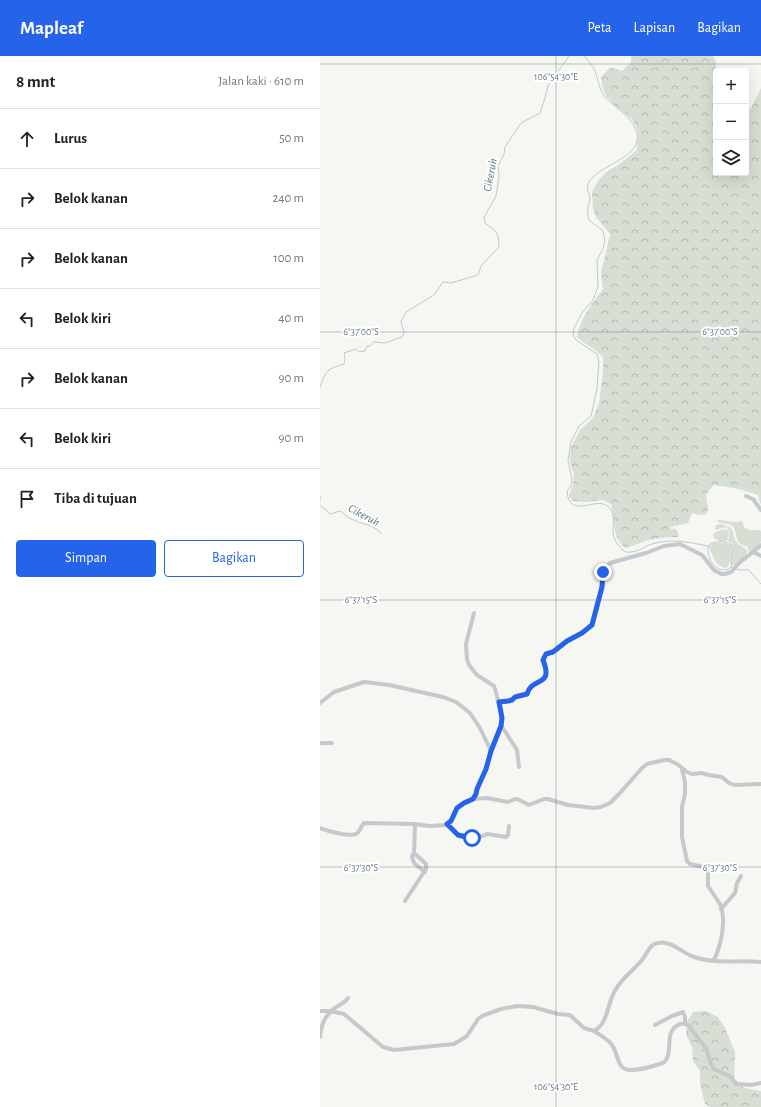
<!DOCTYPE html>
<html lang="id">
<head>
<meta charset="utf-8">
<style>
  :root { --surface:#fff; --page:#f2f2f2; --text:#222; --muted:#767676; --line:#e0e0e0; --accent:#2563eb }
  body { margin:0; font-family:"Alegreya Sans",sans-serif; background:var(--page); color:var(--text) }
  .controls { position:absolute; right:12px; top:12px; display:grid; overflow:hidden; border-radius:4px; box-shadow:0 4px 16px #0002 }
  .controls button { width:36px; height:36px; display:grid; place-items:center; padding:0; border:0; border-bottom:1px solid var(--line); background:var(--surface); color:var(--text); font:20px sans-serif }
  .stop { position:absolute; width:12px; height:12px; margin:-9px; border:3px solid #2563eb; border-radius:50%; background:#fff }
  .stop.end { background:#2563eb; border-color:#fff; box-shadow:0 1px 4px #0008 }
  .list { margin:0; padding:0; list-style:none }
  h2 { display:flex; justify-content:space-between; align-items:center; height:52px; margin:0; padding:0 16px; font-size:17px }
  h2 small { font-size:13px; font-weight:400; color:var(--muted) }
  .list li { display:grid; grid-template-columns:26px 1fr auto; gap:12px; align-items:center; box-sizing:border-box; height:60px; padding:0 16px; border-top:1px solid var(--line) }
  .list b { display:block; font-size:15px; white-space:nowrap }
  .list em { font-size:13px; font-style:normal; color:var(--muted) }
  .actions { display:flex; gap:8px; padding:12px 16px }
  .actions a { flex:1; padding:9px 0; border:1px solid var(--accent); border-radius:4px; text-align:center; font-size:14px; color:var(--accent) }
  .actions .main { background:var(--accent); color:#fff }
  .icon { flex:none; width:22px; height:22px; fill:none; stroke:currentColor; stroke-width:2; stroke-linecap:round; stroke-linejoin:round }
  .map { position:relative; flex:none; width:441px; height:1051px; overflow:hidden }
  header { display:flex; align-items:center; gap:24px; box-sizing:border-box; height:56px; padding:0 20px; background:var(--accent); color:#fff }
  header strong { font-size:19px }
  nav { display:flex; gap:22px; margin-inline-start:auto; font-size:14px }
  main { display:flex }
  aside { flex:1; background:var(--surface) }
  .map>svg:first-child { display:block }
</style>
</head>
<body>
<header>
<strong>Mapleaf</strong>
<nav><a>Peta</a><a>Lapisan</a><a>Bagikan</a></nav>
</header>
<main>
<aside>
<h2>8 mnt<small>Jalan kaki · 610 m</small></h2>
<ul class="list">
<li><svg class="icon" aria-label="ahead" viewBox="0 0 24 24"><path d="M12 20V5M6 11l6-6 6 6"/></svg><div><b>Lurus</b></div><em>50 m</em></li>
<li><svg class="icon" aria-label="right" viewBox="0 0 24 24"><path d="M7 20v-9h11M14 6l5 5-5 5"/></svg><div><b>Belok kanan</b></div><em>240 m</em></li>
<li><svg class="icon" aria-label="right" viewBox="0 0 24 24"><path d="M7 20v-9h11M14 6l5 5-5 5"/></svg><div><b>Belok kanan</b></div><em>100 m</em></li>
<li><svg class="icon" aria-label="left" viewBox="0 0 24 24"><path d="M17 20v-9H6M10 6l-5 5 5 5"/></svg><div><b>Belok kiri</b></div><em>40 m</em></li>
<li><svg class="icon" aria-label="right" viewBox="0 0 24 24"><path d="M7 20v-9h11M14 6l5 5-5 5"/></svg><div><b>Belok kanan</b></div><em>90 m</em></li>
<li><svg class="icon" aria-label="left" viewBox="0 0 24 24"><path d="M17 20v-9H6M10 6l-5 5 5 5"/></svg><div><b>Belok kiri</b></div><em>90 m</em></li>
<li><svg class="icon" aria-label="arrive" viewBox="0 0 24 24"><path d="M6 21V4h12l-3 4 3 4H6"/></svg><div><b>Tiba di tujuan</b></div></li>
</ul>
<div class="actions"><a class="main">Simpan</a><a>Bagikan</a></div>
</aside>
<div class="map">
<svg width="441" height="1051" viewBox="0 0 441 1051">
  <defs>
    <pattern id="forest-crowns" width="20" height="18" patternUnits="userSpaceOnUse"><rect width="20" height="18" fill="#d7ded3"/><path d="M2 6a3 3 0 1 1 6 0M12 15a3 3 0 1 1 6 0" fill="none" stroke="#b2b9b1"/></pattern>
  </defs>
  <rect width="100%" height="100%" fill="#f6f6f2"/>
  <g fill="#d7ded3">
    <path d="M 398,464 C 406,464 414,468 422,465 C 425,478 432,472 441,475 L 441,486 L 429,498 L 428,491 C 413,487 419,481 413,470 L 409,468 L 397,466 Z"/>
    <path d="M 401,468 C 417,472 410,476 417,487 L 427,494 L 427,500 L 414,510 L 412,509 C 412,501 417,495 413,488 L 408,485 L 410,475 L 406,471 L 395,474 L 396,469 Z"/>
    <path d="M 406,473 L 409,476 L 407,485 L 400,485 L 394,482 L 393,478 L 398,475 Z"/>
    <path d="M 394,487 L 405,487 L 412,489 C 414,497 412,507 406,512 C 395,510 393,500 389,491 Z"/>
  </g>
  <g fill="url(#forest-crowns)">
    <path d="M 311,0 L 393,0 L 395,3 L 397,15 L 396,15 L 396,117 L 426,117 L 426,53 L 431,52 L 441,32 L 441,448 L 440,447 L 438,439 C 423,433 409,431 393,429 L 386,439 L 388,453 L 387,458 L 380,459 L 372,457 L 368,467 L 350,471 L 351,473 C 356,472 358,474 359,479 L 358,481 C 348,481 338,482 329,484 C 321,486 314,490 305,492 C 291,480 296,465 291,448 L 283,444 L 265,446 L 253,445 L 249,440 L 253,428 L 254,419 L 250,407 L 251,391 L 260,374 L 272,363 L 279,348 L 283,314 L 283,301 C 274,292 266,289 257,281 C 259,263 273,247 283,233 L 281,217 L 290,178 L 276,161 L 273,153 L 272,136 L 278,125 L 286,116 L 298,109 L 316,95 C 326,54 295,62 283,33 C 282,30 282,25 281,21 L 290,11 L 302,15 L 311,6 Z"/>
    <path d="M 386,955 L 398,961 L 405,972 L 415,996 L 414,1024 L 424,1032 L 441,1035 L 441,1051 L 390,1051 L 385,1048 L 380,1028 L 380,1015 L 373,1005 L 372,991 L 366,979 L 367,966 L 373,956 Z"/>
  </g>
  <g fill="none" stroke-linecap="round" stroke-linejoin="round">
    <g stroke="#bcc9cd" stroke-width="1">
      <path d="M 264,0 C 269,5 274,11 276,18 C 279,26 279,33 285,41 C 294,51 311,60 316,74 C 326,103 276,108 268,128 C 266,133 270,138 270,143 C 270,146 268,148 268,152 C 267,155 268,160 269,164 L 283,175 L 285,184 L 283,193 L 277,204 L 278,231 L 273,244 L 262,257 L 254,272 L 253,279 L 256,284 L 277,298 L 279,305 L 277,333 L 271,360 L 259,370 L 251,386 L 248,405 L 252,423 L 251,430 L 247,435 C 249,463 274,442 286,449 C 298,456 291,471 294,481 C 296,487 300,492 305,496 C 318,497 321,492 332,488 C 353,482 367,486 388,490 C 388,495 388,500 390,503 C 393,511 404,518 411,511 L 412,512"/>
      <path d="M 0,331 C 6,314 7,313 24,308 L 25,302 L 24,297 L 36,293 L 39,296 L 45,295 L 47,290 L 50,290 L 54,286 L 65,287 L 82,281 L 84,277 L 81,265 L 86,256 L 114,239 L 123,226 L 131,227 L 158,219 L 161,210 L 179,191 C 179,177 176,175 165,167 L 164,161 L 176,140 L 179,120 L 178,110 L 184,98 L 185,91 L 201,67 L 220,57 L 224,45 L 228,30 L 249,0"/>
      <path d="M 0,440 L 0,445"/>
      <path d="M 0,449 L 10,458 L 20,455 C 23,457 27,461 31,463 C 41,468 53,468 61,477"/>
      <path d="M 388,490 C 394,484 408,484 414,491 L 411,511"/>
      <path d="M 415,513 C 420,515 424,513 429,514 L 441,528"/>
    </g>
    <g stroke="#c5c9cc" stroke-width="4">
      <path d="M 426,440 L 433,443 L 441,454"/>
      <path d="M 433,496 L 441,489"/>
      <path d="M 179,646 L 188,645 L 192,644 L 195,641 L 207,638 C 212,620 234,632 223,603 L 226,598 L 233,596 L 247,585 L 262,577 L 272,569 L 282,531 L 283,516 L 286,511 L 290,507 L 326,497 L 344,490 L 360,488 L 382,499 L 394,514 L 401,518 L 405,518 L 411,516 L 419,507 L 433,496 L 441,500"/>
      <path d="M 0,647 L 14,636 L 44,626 L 69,629 L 123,641 L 136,646 L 150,657 L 160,672 L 171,695"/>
      <path d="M 181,669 L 197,694 L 199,711"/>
      <path d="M 0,687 L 12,687"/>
      <path d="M 362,713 L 365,726 L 365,738 L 362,751 L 362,781 L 367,805 L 370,808 L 388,812 L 388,830 C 392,836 396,842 400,848 C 407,864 401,889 394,904"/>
      <path d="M 153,743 L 167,742 L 188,746 L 195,743 L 197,743 L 209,749 L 224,743 L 228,743 L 248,749 L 274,752 L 281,751 L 290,747 L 299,738 L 315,720 L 321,713 L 327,708 L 344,704 L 349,704 L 357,708 L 367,716 L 372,718 L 382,717 L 388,719 L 402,721 L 409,727 L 414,729 L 441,728"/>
      <path d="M 127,768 L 138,779 L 142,781 L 156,782 L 168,778 L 186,781 L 188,779 L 189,770"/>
      <path d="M 0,772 C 8,775 29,781 36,778 C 40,776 41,770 44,767 L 95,768 L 109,770 L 125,769 L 131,765 L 137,752 L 155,741 L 157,733 L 166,713 L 171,695 L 181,669 L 182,662 L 177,640 L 174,630 L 157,619 L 149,609 L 147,603 L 146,588 L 154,557"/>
      <path d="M 94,797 L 92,801 L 94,807 L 105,816"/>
      <path d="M 85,845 L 106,813 L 106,808 L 94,797 L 95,768"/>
      <path d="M 401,853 L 415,837 L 417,827 L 421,820"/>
      <path d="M 0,955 L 10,955 L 24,958 L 63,991 L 74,994 L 134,988 L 147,980 L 158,963 L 162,960 L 181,953 L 197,950 L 213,951 L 238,958 L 250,959 L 264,972 L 274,975 C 289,967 287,946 296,933 C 303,921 314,914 322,904 C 327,898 329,888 338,887 C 351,884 362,897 374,901 C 395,908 419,904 441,906"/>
      <path d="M 335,969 L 352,960 L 363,956 L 365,961 L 365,968"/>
      <path d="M 274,975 C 280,979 288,983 292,989 C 299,998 296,1015 312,1014 C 322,1014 333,1010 343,1007 C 345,1005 346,1005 347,1002 C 352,992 345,976 358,969 C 362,967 364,967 368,969 L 386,992 L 391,1008 L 394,1013 L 409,1020 L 417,1028 L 431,1029 L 441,1027"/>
      <path d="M 0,981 C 1,970 4,959 15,952 C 19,949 25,947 28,942"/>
    </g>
  </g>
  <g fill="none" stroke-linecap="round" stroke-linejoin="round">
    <path stroke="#2563eb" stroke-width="5" d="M 152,782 L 138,779 L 127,768 L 131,765 L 137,752 L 144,747 L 153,743 L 156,738 L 157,733 L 166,713 L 171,695 L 181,670 L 182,662 L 179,646 L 188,645 L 192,644 L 195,641 L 207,638 C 212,620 234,632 223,604 L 226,598 L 233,596 L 247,585 L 262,577 L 272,569 L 282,531 L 283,516"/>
  </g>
  <path fill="none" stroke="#627786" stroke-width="1" stroke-opacity="0.45" d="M 236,0 L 236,1051M 0,8 L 441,8M 0,276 L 441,276M 0,544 L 441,544M 0,811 L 441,811"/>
  <g text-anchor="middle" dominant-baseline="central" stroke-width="4" stroke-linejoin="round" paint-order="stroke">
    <g font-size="12" font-style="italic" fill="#5e7a83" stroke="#fff">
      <text transform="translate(170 119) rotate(-79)">Cikeruh</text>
      <text transform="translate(44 459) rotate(28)">Cikeruh</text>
    </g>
  </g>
  <g font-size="10" text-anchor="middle" fill="#627786" stroke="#fff" stroke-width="4" stroke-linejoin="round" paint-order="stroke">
    <text x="236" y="24">106°54'30"E</text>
    <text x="41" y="279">6°37'00"S</text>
    <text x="400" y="279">6°37'00"S</text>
    <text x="41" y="547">6°37'15"S</text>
    <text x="400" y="547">6°37'15"S</text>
    <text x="41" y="815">6°37'30"S</text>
    <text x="400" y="815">6°37'30"S</text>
    <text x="236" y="1034">106°54'30"E</text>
  </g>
</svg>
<div class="controls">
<button>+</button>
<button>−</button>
<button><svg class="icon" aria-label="layers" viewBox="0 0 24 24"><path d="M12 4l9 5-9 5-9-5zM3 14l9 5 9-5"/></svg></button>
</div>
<div class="stop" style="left:152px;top:782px"></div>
<div class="stop end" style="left:283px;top:516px"></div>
</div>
</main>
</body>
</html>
